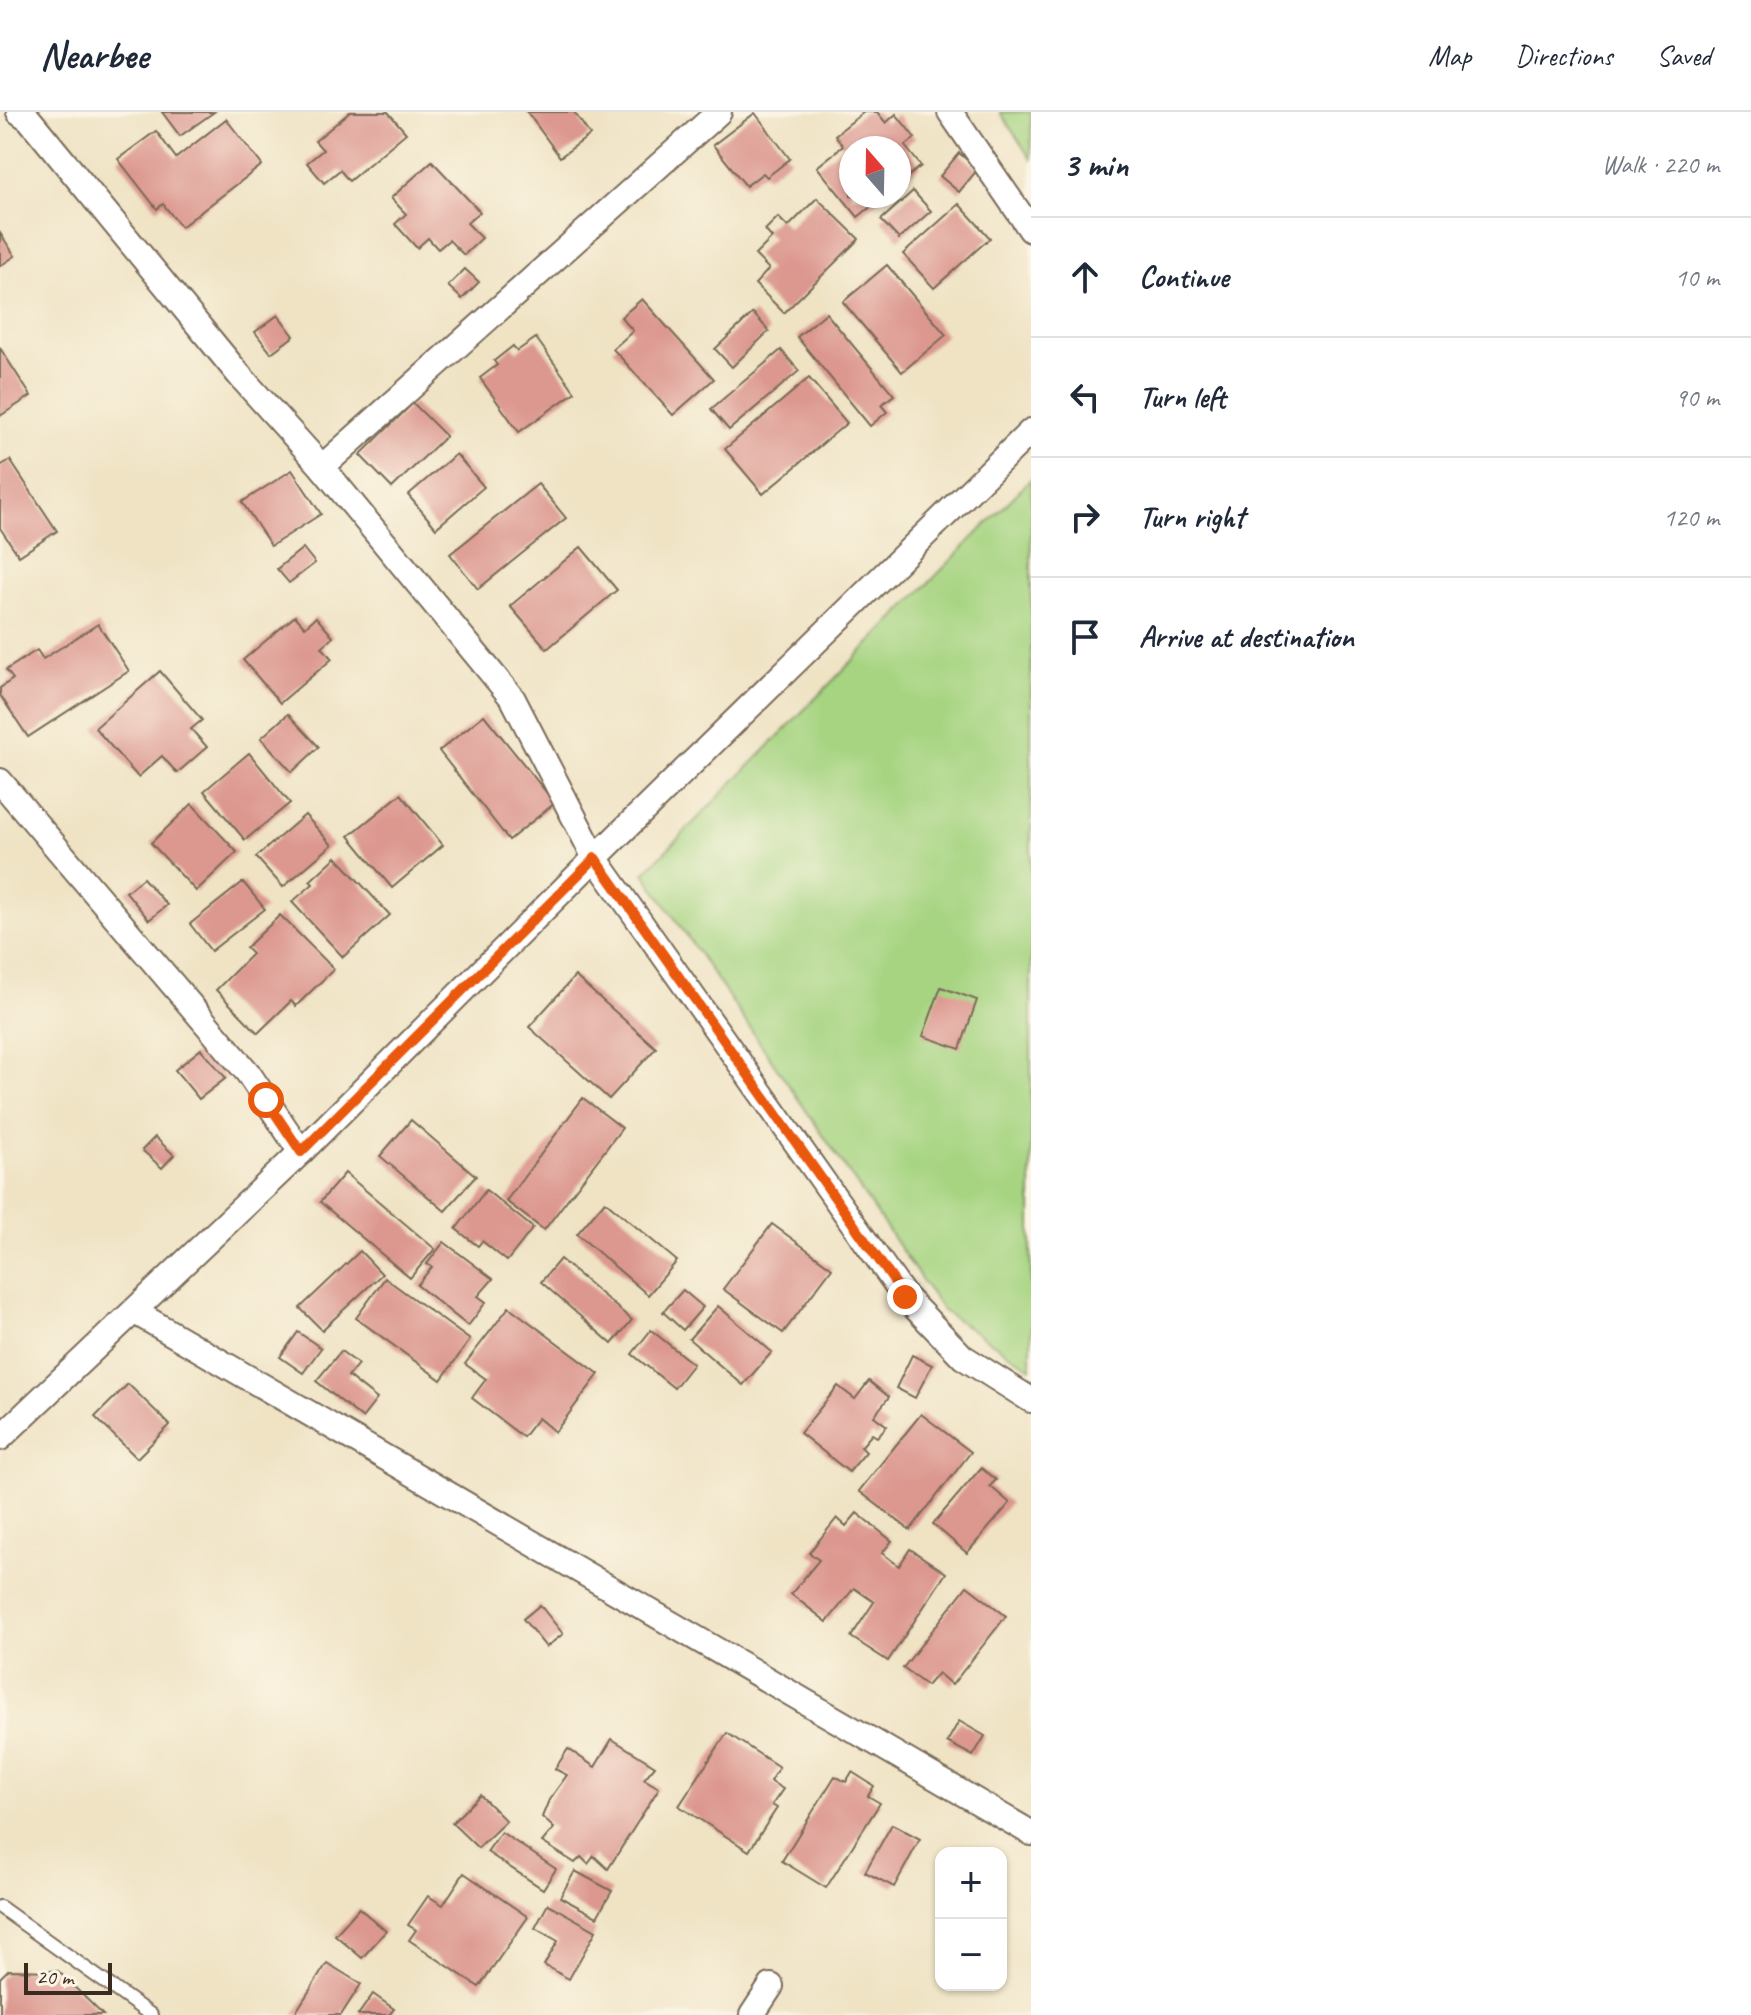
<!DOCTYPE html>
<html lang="en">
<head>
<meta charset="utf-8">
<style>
  :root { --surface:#fff; --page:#f2f2f3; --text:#1f2937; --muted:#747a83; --line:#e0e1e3 }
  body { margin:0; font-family:Caveat,sans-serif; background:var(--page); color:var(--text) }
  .controls { position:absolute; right:24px; bottom:24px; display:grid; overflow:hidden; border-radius:16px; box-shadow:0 2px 6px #0004 }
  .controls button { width:72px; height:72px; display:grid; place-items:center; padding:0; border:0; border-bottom:2px solid var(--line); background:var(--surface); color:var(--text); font:40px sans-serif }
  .compass { position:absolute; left:839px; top:24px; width:72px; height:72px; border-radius:50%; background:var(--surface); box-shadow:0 2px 6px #0004; rotate:340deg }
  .scale { position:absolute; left:24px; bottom:20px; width:88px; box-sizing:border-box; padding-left:8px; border:4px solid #3b2a1e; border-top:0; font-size:22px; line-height:28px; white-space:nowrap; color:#3b2a1e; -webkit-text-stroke:6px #fcf5e5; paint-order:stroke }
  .stop { position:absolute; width:24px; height:24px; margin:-18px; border:6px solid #ea580c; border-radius:50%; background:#fff }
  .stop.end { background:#ea580c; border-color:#fff; box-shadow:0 2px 8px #0008 }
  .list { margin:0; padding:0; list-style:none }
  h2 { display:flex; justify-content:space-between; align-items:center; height:104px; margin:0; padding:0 32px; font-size:34px }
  h2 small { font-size:26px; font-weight:400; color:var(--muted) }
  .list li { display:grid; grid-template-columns:52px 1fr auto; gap:24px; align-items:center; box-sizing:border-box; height:120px; padding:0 32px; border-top:2px solid var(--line) }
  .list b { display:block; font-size:30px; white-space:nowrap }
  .list em { font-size:26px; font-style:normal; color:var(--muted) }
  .icon { flex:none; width:44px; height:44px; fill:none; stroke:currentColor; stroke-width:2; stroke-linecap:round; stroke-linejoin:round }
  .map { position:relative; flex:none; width:1031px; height:1903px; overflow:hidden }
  header { display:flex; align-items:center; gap:48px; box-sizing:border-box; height:112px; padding:0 40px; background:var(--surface); border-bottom:2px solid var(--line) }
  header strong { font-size:38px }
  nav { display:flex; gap:44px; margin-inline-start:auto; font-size:28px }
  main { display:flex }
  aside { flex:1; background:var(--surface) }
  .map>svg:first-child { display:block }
</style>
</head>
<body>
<header>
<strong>Nearbee</strong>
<nav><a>Map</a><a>Directions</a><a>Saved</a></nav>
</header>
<main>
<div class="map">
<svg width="1031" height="1903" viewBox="0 0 1031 1903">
  <rect width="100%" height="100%" fill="#fcf5e5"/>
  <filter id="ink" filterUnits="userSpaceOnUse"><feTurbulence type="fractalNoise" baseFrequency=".0125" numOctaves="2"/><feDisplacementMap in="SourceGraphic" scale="16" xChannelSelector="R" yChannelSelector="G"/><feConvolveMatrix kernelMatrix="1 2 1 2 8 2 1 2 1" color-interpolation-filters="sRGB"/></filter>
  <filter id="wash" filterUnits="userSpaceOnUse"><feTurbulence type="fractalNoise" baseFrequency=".006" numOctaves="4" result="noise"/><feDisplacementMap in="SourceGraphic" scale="32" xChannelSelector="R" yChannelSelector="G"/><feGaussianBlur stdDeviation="1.8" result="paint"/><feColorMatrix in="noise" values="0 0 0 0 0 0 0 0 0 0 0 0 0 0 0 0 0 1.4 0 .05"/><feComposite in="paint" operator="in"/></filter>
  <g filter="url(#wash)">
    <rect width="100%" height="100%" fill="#efe3c4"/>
    <g fill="#a6d481" stroke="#707f50" stroke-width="2">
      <path d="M 1000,0 L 1031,0 L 1031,47 Z"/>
      <path d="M 1031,367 L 1031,1256 L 943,1199 L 644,761 Z"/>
    </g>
    <g id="blocks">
      <g fill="#dc978f">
        <path d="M 162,0 L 214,0 L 180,24 Z"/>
        <path d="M 350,0 L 388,0 L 406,21 L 349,69 L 340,58 L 324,71 L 307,51 L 323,38 L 315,29 Z"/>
        <path d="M 527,0 L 574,0 L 590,23 L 560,45 Z"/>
        <path d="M 864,0 L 877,0 L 886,11 L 896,2 L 915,26 L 905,34 L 921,54 L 899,72 L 899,36 L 851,36 L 851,84 L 884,84 L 858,105 L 817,55 L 843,34 L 835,23 Z"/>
        <path d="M 755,1 L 790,47 L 767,65 L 763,61 L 746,74 L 713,33 Z"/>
        <path d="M 226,7 L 262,53 L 181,115 L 163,92 L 157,97 L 118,47 L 156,19 L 176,46 Z"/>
        <path d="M 959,41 L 978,57 L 959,80 L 940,64 Z"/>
        <path d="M 432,49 L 480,100 L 467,111 L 482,126 L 464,143 L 449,128 L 438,137 L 428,126 L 417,136 L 395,112 L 406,102 L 391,86 Z"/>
        <path d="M 913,79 L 931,99 L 899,127 L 881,108 Z"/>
        <path d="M 817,86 L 859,127 L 784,201 L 755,172 L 769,157 L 755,143 L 772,126 L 765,118 L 778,105 L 788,115 Z"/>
        <path d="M 959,92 L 990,126 L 934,176 L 903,142 Z"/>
        <path d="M 0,121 L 15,144 L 0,154 Z"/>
        <path d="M 887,153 L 946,223 L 902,260 L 843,190 Z"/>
        <path d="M 465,157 L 479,170 L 462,187 L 448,174 Z"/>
        <path d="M 642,187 L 714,267 L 673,303 L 613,237 L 633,219 L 621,205 Z"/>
        <path d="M 753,201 L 769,219 L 732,255 L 715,237 Z"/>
        <path d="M 826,201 L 894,283 L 881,293 L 887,300 L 870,314 L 797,225 Z"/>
        <path d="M 278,203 L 294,224 L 271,241 L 255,220 Z"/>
        <path d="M 536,226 L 575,280 L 519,320 L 480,266 L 497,253 L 494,249 L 513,234 L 517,239 Z"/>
        <path d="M 0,236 L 31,284 L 0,304 Z"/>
        <path d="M 781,238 L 799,259 L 729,318 L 711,297 Z"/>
        <path d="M 809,266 L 847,311 L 763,382 L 725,337 Z"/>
        <path d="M 413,291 L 446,324 L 392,376 L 360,343 Z"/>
        <path d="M 456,342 L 484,375 L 436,416 L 408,383 Z"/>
        <path d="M 10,348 L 57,419 L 19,444 L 0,416 L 0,354 Z"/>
        <path d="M 292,358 L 321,402 L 271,434 L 242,390 Z"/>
        <path d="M 538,372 L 566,406 L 478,477 L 450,442 Z"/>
        <path d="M 581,435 L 617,478 L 547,537 L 510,494 Z"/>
        <path d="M 303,436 L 315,451 L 289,471 L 277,457 Z"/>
        <path d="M 295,504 L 305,515 L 316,505 L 333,525 L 322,535 L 332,547 L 280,591 L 243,548 Z"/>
        <path d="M 98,512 L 129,559 L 28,625 L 0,583 L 0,576 L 13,567 L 6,558 L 37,538 L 43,547 Z"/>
        <path d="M 160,559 L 202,608 L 191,617 L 207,635 L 177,661 L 162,644 L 138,665 L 95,616 Z"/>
        <path d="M 288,602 L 319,635 L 292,660 L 261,626 Z"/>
        <path d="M 484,603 L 555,691 L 509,728 L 439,639 Z"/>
        <path d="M 249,641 L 290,691 L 245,728 L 204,679 Z"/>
        <path d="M 401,682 L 443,733 L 392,776 L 349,724 Z"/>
        <path d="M 192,692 L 237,740 L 196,779 L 151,731 Z"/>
        <path d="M 305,703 L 332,733 L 283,775 L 256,745 Z"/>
        <path d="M 336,745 L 390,803 L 343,845 L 292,790 L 313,772 L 310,769 Z"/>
        <path d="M 143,766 L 167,793 L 149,808 L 126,780 Z"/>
        <path d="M 243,770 L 265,797 L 211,839 L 190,812 Z"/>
        <path d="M 280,803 L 334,857 L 296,894 L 291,889 L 258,921 L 216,878 L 252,842 L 246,836 Z"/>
        <path d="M 575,864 L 656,936 L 609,987 L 529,915 Z"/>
        <path d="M 941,875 L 977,888 L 960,937 L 923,924 Z"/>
        <path d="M 201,937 L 226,966 L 199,987 L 175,958 Z"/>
        <path d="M 583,986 L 622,1016 L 544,1118 L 506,1089 Z"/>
        <path d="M 411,1008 L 476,1064 L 445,1099 L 380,1044 Z"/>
        <path d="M 155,1025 L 174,1043 L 162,1056 L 142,1038 Z"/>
        <path d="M 345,1061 L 435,1137 L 410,1166 L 320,1090 Z"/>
        <path d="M 486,1078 L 533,1116 L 507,1149 L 482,1129 L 478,1134 L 456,1117 Z"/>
        <path d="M 605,1089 L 677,1149 L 648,1183 L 577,1122 Z"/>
        <path d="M 772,1112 L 832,1156 L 783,1221 L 723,1177 Z"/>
        <path d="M 444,1130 L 493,1167 L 478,1184 L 486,1190 L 468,1214 L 417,1173 L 432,1155 L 427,1152 Z"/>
        <path d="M 360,1139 L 382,1162 L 322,1218 L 300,1196 Z"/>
        <path d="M 560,1147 L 632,1208 L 612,1232 L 541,1170 Z"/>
        <path d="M 385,1166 L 470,1228 L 441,1268 L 356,1206 Z"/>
        <path d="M 683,1178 L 703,1195 L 683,1218 L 663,1200 Z"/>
        <path d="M 718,1194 L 772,1240 L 743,1273 L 689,1227 Z"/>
        <path d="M 509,1195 L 599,1262 L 555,1320 L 538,1306 L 523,1325 L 472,1286 L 486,1267 L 465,1252 Z"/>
        <path d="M 651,1218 L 693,1252 L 674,1276 L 632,1242 Z"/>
        <path d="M 298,1220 L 321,1236 L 303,1261 L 280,1245 Z"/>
        <path d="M 341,1239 L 358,1252 L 348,1264 L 377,1287 L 362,1306 L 316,1269 Z"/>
        <path d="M 912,1243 L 932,1253 L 915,1286 L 896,1276 Z"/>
        <path d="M 869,1269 L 889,1285 L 874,1304 L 887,1314 L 877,1325 L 872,1322 L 861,1335 L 866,1340 L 849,1360 L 800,1321 L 838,1274 L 855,1287 Z"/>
        <path d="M 128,1272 L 170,1313 L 137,1346 L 95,1305 Z"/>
        <path d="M 921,1302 L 971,1340 L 910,1418 L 859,1379 Z"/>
        <path d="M 981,1356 L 996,1368 L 990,1374 L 1010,1391 L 967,1441 L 933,1412 Z"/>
        <path d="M 857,1401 L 892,1429 L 882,1441 L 899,1454 L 910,1437 L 946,1461 L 888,1549 L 851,1525 L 874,1490 L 854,1476 L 827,1510 L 791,1482 L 819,1448 L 809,1441 L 837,1406 L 846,1414 Z"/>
        <path d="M 967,1474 L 1006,1504 L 952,1573 L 938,1561 L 927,1574 L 903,1556 Z"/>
        <path d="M 540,1493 L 563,1522 L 546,1535 L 523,1507 Z"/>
        <path d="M 959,1609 L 985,1624 L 973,1644 L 947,1630 Z"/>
        <path d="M 727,1621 L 779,1655 L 770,1669 L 783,1677 L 772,1693 L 777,1696 L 749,1739 L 679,1694 Z"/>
        <path d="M 612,1627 L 655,1654 L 644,1667 L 659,1676 L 608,1757 L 594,1744 L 588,1752 L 581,1745 L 575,1751 L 542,1730 L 554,1716 L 542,1705 L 549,1688 L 567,1663 L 555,1657 L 568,1637 L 595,1655 Z"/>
        <path d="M 852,1660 L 874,1674 L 868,1684 L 880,1691 L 826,1776 L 782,1749 L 835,1664 L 846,1670 Z"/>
        <path d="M 480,1683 L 506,1709 L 478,1736 L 452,1711 Z"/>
        <path d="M 892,1712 L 920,1727 L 894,1775 L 865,1760 Z"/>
        <path d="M 501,1720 L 556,1757 L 543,1777 L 487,1740 Z"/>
        <path d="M 575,1759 L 612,1779 L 597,1805 L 560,1785 Z"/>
        <path d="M 464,1761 L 528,1805 L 479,1875 L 409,1828 L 416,1818 L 408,1813 L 428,1784 L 443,1793 Z"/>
        <path d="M 548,1792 L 596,1819 L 569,1867 L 544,1853 L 558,1829 L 535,1816 Z"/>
        <path d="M 359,1796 L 386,1819 L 362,1846 L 335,1823 Z"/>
        <path d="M 327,1851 L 361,1872 L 341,1903 L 294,1903 Z"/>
        <path d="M 8,1858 L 58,1859 L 103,1903 L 0,1903 L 0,1866 Z"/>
        <path d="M 373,1882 L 394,1897 L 389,1903 L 358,1903 Z"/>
      </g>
    </g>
  </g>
  <g filter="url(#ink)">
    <use href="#blocks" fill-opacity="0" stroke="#7a6b58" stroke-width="2"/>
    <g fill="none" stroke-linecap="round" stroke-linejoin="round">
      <defs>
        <path id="service" d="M 0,1795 L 151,1903"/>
        <g id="minor">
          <path d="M 19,0 L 29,7 L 240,264 L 322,355 L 513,587 L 595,746 L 905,1185 L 963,1245 L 1031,1288"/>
          <path d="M 950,0 L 1031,118"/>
          <path d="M 322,355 L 719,0"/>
          <path d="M 0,669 L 248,961 L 301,1040"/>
          <path d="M 135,1200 L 1031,1721"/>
          <path d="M 0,1326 L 301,1040 L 595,746 L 1031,319"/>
          <path d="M 752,1903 L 771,1874"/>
        </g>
      </defs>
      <use href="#service" stroke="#7a6b58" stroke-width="16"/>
      <use href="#minor" stroke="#7a6b58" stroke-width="28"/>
      <use href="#service" stroke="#fff" stroke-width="12"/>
      <use href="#minor" stroke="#fff" stroke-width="24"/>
    </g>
  </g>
  <g fill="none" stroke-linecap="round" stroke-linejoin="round" filter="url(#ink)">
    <path stroke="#ea580c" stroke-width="10" d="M 266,988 L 301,1040 L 595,746 L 905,1185"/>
  </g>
</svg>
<div class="controls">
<button>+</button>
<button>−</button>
</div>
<svg class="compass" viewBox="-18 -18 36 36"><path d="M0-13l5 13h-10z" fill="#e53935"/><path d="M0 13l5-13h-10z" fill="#747a83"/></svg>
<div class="scale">20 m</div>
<div class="stop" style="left:266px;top:988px"></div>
<div class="stop end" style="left:905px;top:1185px"></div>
</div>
<aside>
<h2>3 min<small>Walk · 220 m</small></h2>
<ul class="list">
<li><svg class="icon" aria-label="ahead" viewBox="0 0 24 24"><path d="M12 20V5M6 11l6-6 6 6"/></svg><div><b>Continue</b></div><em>10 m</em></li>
<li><svg class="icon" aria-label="left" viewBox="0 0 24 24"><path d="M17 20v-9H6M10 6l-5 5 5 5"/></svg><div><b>Turn left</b></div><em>90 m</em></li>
<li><svg class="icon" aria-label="right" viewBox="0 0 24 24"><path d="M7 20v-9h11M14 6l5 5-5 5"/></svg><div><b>Turn right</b></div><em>120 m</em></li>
<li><svg class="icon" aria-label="arrive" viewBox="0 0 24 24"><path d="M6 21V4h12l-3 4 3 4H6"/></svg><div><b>Arrive at destination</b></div></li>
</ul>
</aside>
</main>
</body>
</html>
